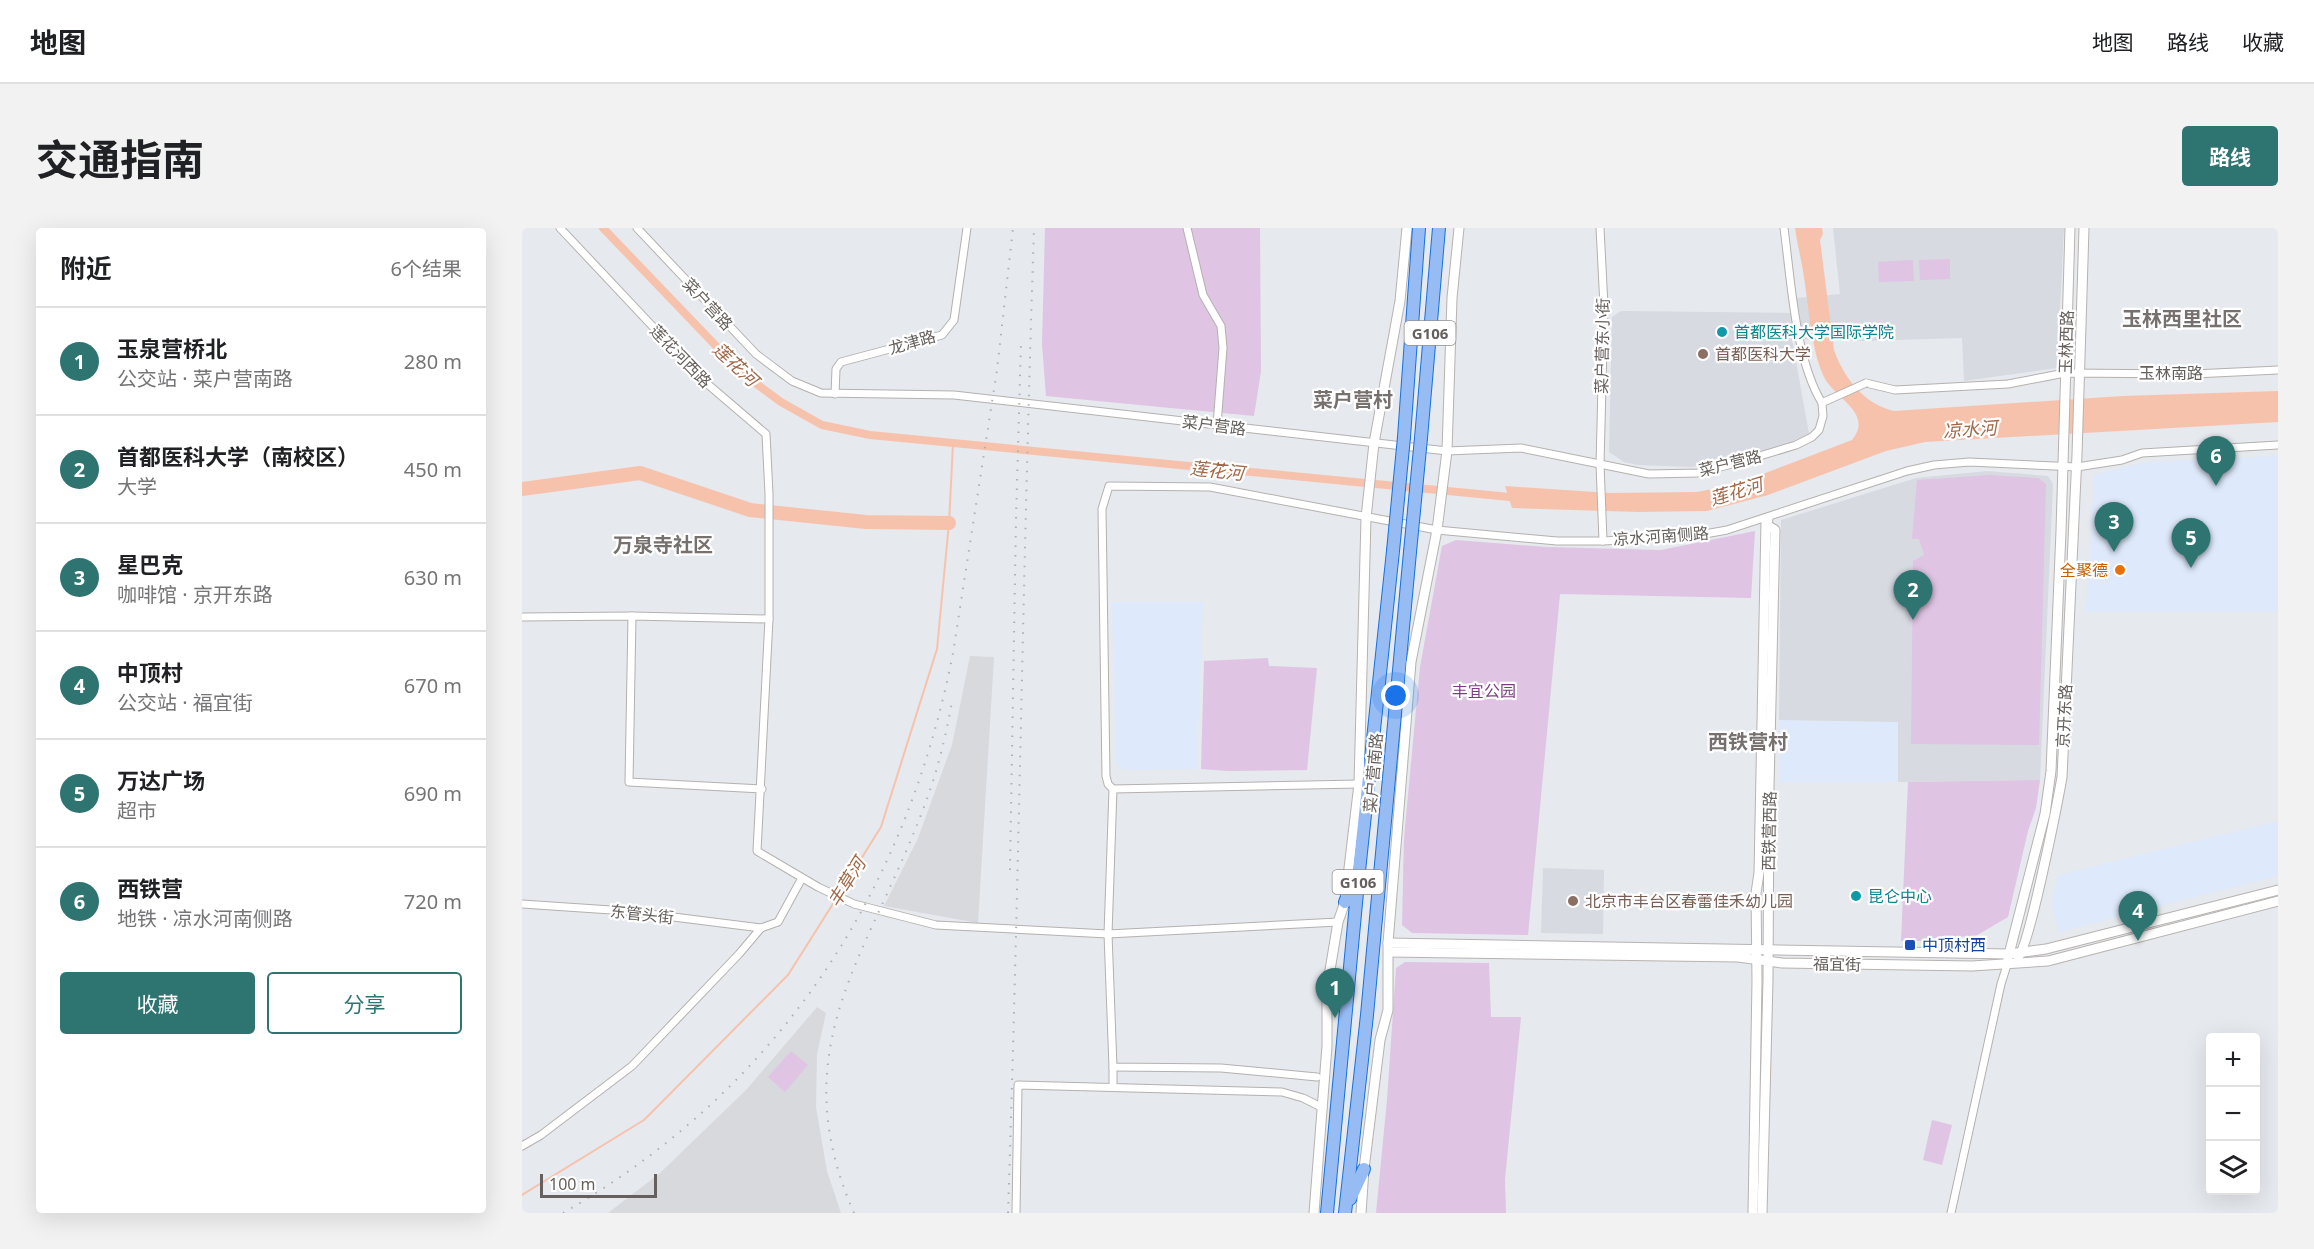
<!DOCTYPE html>
<html lang="zh">
<head>
<meta charset="utf-8">
<style>
  :root { --surface:#fff; --page:#f2f2f2; --text:#202124; --muted:#757577; --line:#e0e0e0; --accent:#2e7471 }
  body { margin:0; font-family:"Noto Sans","Noto Sans SC",sans-serif; background:var(--page); color:var(--text) }
  .controls { position:absolute; right:18px; bottom:18px; display:grid; overflow:hidden; border-radius:6px; box-shadow:0 6px 24px #0002 }
  .controls button { width:54px; height:54px; display:grid; place-items:center; padding:0; border:0; border-bottom:2px solid var(--line); background:var(--surface); color:var(--text); font:30px sans-serif }
  .scale { position:absolute; left:18px; bottom:15px; width:117px; box-sizing:border-box; padding-left:6px; border:3px solid #65605d; border-top:0; font-size:16px; line-height:21px; white-space:nowrap; color:#65605d; -webkit-text-stroke:4px #fff; paint-order:stroke }
  .you { position:absolute; left:874px; top:468px; width:21px; height:21px; margin:-15px; border:4px solid #fff; border-radius:50%; background:#1a73e8; box-shadow:0 0 0 9px #1a73e833 }
  .badge { display:grid; place-items:center; width:39px; height:39px; border-radius:50%; background:var(--accent); color:#fff; font-size:20px; font-weight:700 }
  .pin { position:absolute; translate:-50% -50px; filter:drop-shadow(0 2px 3px #0008) }
  .pin::after { content:''; position:absolute; top:32px; width:21px; height:18px; background:inherit; clip-path:polygon(0 0,100% 0,50% 100%) }
  .list { margin:0; padding:0; list-style:none }
  h2 { display:flex; justify-content:space-between; align-items:center; height:78px; margin:0; padding:0 24px; font-size:26px }
  h2 small { font-size:20px; font-weight:400; color:var(--muted) }
  .list li { display:grid; grid-template-columns:39px 1fr auto; gap:18px; align-items:center; box-sizing:border-box; height:108px; padding:0 24px; border-top:2px solid var(--line) }
  .list b { display:block; font-size:22px; white-space:nowrap }
  .list p { margin:0; font-size:20px; white-space:nowrap; color:var(--muted) }
  .list em { font-size:20px; font-style:normal; color:var(--muted) }
  .actions { display:flex; gap:12px; padding:18px 24px }
  .actions a { flex:1; padding:14px 0; border:2px solid var(--accent); border-radius:6px; text-align:center; font-size:21px; color:var(--accent) }
  .actions .main { background:var(--accent); color:#fff }
  .icon { flex:none; width:33px; height:33px; fill:none; stroke:currentColor; stroke-width:2; stroke-linecap:round; stroke-linejoin:round }
  .map { position:relative; flex:none; width:1756px; height:985px; overflow:hidden; border-radius:6px }
  header { display:flex; align-items:center; gap:36px; box-sizing:border-box; height:84px; padding:0 30px; background:var(--surface); border-bottom:2px solid var(--line) }
  header strong { font-size:28px }
  nav { display:flex; gap:33px; margin-inline-start:auto; font-size:21px }
  .intro { display:flex; align-items:center; justify-content:space-between; box-sizing:border-box; height:144px; padding:0 36px }
  h1 { margin:0; font-size:42px }
  .button { padding:15px 27px; border-radius:6px; background:var(--accent); color:#fff; font-size:21px; font-weight:700 }
  main { display:flex; gap:36px; padding:0 36px }
  aside { flex:1; background:var(--surface); border-radius:6px; box-shadow:0 6px 24px #0002 }
  .map>svg:first-child { display:block }
</style>
</head>
<body>
<header>
<strong>地图</strong>
<nav><a>地图</a><a>路线</a><a>收藏</a></nav>
</header>
<div class="intro"><h1>交通指南</h1><a class="button">路线</a></div>
<main>
<aside>
<h2>附近<small>6个结果</small></h2>
<ul class="list">
<li><span class="badge">1</span><div><b>玉泉营桥北</b><p>公交站 · 菜户营南路</p></div><em>280 m</em></li>
<li><span class="badge">2</span><div><b>首都医科大学（南校区）</b><p>大学</p></div><em>450 m</em></li>
<li><span class="badge">3</span><div><b>星巴克</b><p>咖啡馆 · 京开东路</p></div><em>630 m</em></li>
<li><span class="badge">4</span><div><b>中顶村</b><p>公交站 · 福宜街</p></div><em>670 m</em></li>
<li><span class="badge">5</span><div><b>万达广场</b><p>超市</p></div><em>690 m</em></li>
<li><span class="badge">6</span><div><b>西铁营</b><p>地铁 · 凉水河南侧路</p></div><em>720 m</em></li>
</ul>
<div class="actions"><a class="main">收藏</a><a>分享</a></div>
</aside>
<div class="map">
<svg width="1756" height="985" viewBox="0 0 1756 985">
  <rect width="100%" height="100%" fill="#e6e9ee"/>
  <g fill="#dee9fb">
    <path d="M 1756,228 L 1756,384 L 1564,384 L 1572,247 L 1624,234 Z"/>
    <path d="M 590,374 L 681,374 L 675,541 L 601,542 L 594,535 Z"/>
    <path d="M 1257,492 L 1376,494 L 1376,554 L 1257,554 Z"/>
    <path d="M 1756,593 L 1756,648 L 1537,704 L 1529,675 L 1537,647 Z"/>
  </g>
  <g fill="#d8d9dd">
    <path d="M 448,428 L 472,429 L 456,695 L 362,678 L 396,610 L 430,517 Z"/>
    <path d="M 295,779 L 304,785 L 295,826 L 294,879 L 305,943 L 319,985 L 86,985 L 138,945 L 225,861 Z"/>
  </g>
  <g fill="#d7dae1">
    <path d="M 1311,0 L 1542,0 L 1535,140 L 1442,153 L 1440,110 L 1340,113 L 1270,111 L 1287,206 L 1253,221 L 1170,239 L 1116,237 L 1102,234 L 1087,224 L 1090,89 L 1099,83 L 1275,85 L 1275,70 L 1318,66 Z"/>
    <path d="M 1465,243 L 1526,248 L 1531,256 L 1518,552 L 1376,554 L 1376,494 L 1257,492 L 1259,292 L 1394,250 Z"/>
    <path d="M 1021,640 L 1082,642 L 1081,706 L 1019,705 Z"/>
  </g>
  <g fill="#dfc4e3">
    <path d="M 523,0 L 738,0 L 739,143 L 732,188 L 524,168 L 520,116 Z"/>
    <path d="M 1428,31 L 1428,51 L 1398,52 L 1397,32 Z"/>
    <path d="M 1391,32 L 1392,53 L 1357,54 L 1356,34 Z"/>
    <path d="M 1468,247 L 1516,250 L 1524,256 L 1517,517 L 1389,516 L 1391,333 L 1402,327 L 1397,311 L 1390,311 L 1395,252 Z"/>
    <path d="M 1233,303 L 1229,370 L 1038,366 L 1006,707 L 890,705 L 880,697 L 882,610 L 898,439 L 920,318 L 934,312 L 1025,319 L 1139,322 Z"/>
    <path d="M 746,430 L 747,438 L 795,440 L 785,542 L 706,543 L 679,541 L 682,433 Z"/>
    <path d="M 1518,552 L 1514,580 L 1506,603 L 1486,689 L 1452,709 L 1420,708 L 1405,713 L 1379,713 L 1386,554 Z"/>
    <path d="M 883,734 L 967,735 L 969,789 L 999,789 L 983,951 L 984,985 L 854,985 L 865,872 L 874,740 Z"/>
    <path d="M 269,823 L 286,837 L 263,864 L 246,849 Z"/>
    <path d="M 1410,892 L 1430,897 L 1420,937 L 1401,932 Z"/>
  </g>
  <path fill="#f7c2ac" d="M 1273,0 L 1300,0 L 1301,6 L 1298,12 L 1312,122 C 1322,150 1342,176 1372,183 L 1601,168 L 1756,163 L 1756,194 L 1403,214 L 1364,223 L 1246,267 L 1185,283 L 1116,284 L 990,280 L 983,258 L 1088,265 L 1175,264 L 1212,257 L 1330,212 C 1352,185 1313,171 1302,149 C 1289,122 1287,79 1282,50 C 1280,33 1275,16 1273,0 Z"/>
  <g fill="none" stroke-linecap="round" stroke-linejoin="round">
    <g stroke="#f7c2ac" stroke-width="2">
      <path d="M 317,666 L 359,599 L 415,421 L 427,295 L 431,216"/>
      <path d="M 0,967 L 122,892 L 266,747 L 314,671"/>
    </g>
    <path stroke="#f7c2ac" stroke-width="8" d="M 81,0 L 221,146 L 259,174 L 300,197 L 348,207 L 998,270"/>
    <path stroke="#f7c2ac" stroke-width="14" d="M 0,261 L 118,245 L 228,282 L 344,294 L 427,295"/>
    <defs>
      <g id="street">
        <path d="M 38,0 L 182,153 L 244,206 L 247,266 L 247,391 L 235,623 L 296,659 L 332,676 L 414,697 L 586,706 L 816,694"/>
        <path d="M 115,0 L 234,126 L 270,153 L 299,165 L 432,167 L 925,223 L 999,220 L 1127,246 L 1176,245 L 1221,233 L 1274,217 L 1290,209 L 1297,202 L 1301,188 L 1300,175"/>
        <path d="M 665,0 L 681,67 L 699,98 L 701,120 L 695,197"/>
        <path d="M 1078,0 L 1082,78 L 1078,236 L 1081,313"/>
        <path d="M 1262,0 C 1269,52 1273,131 1300,175 L 1302,174"/>
        <path d="M 1344,155 L 1373,162 L 1486,156 L 1543,145 L 1672,146 L 1756,142"/>
        <path d="M 313,166 L 314,141 L 319,134 L 420,107 L 432,92 L 445,0"/>
        <path d="M 110,388 L 107,554 L 240,561"/>
        <path d="M 0,389 L 110,388 L 247,391"/>
        <path d="M 591,561 L 837,556"/>
        <path d="M 0,676 L 104,683 L 239,700"/>
        <path d="M 591,839 L 591,859"/>
        <path d="M 795,849 L 699,840 L 591,839 L 586,706 L 591,561 L 586,556 L 584,548 L 580,281 L 587,258 L 688,259 L 915,302 L 1035,313 L 1081,313 L 1172,308 L 1205,302 L 1385,243 L 1412,237 L 1447,234 L 1555,239 L 1600,232 L 1620,225 L 1756,217"/>
        <path d="M 0,918 L 19,907 L 110,838 L 217,726 L 239,700 L 256,694 L 280,650"/>
        <path d="M 494,985 L 496,857 L 760,864 L 781,870 L 801,880"/>
        <path d="M 1429,985 L 1479,756 L 1485,737"/>
      </g>
      <g id="secondary">
        <path d="M 866,715 L 1487,726 L 1524,721 L 1756,662"/>
        <path d="M 867,724 L 1216,729 L 1260,735 L 1450,738 L 1526,733 L 1756,673"/>
        <path d="M 1496,729 C 1507,720 1536,572 1540,549 L 1555,227 L 1562,0"/>
        <path d="M 1486,730 L 1523,586 L 1529,543 L 1539,303 L 1548,0"/>
        <path d="M 792,985 L 805,818 L 805,760 L 816,694 L 823,674 L 837,556 L 844,290 L 852,215 L 878,73 L 885,0"/>
        <path d="M 839,985 L 842,941 L 858,812 L 866,782 L 866,715 L 889,434 L 915,302 L 925,223 L 930,70 L 937,0"/>
        <path d="M 1231,985 L 1235,753 L 1234,665 L 1237,645 L 1244,293"/>
        <path d="M 1240,985 L 1246,752 L 1247,559 L 1253,302 L 1245,297 L 1246,290"/>
      </g>
      <g id="highway">
        <path d="M 882,209 L 897,0"/>
        <path d="M 899,210 L 917,0"/>
        <path d="M 823,674 L 833,652"/>
        <path d="M 828,971 L 842,941"/>
        <path d="M 805,985 L 837,643 L 871,323"/>
        <path d="M 823,985 L 845,787 L 888,324"/>
      </g>
    </defs>
    <use href="#street" stroke="#b4b1ae" stroke-width="9"/>
    <use href="#secondary" stroke="#b7b3b0" stroke-width="11"/>
    <use href="#highway" stroke="#1571df" stroke-width="14"/>
    <use href="#street" stroke="#fff" stroke-width="7"/>
    <use href="#secondary" stroke="#fff" stroke-width="9"/>
    <use href="#highway" stroke="#97bcf4" stroke-width="12"/>
    <g stroke="#b1b0af" stroke-width="2" stroke-dasharray="1.5 8" stroke-linecap="butt">
      <path d="M 488,642 L 494,291 L 499,114"/>
      <path d="M 41,985 C 256,861 384,666 431,425 L 475,142 L 491,0"/>
      <path d="M 332,985 C 260,821 345,730 400,584 C 414,549 423,512 430,474"/>
      <path d="M 486,985 C 497,657 501,328 512,0"/>
    </g>
    <defs>
      <path id="street-bridge" d="M 1304,173 L 1344,155"/>
      <g id="highway-bridge">
        <path d="M 871,323 L 882,209"/>
        <path d="M 888,324 L 899,210"/>
      </g>
    </defs>
    <use href="#street-bridge" stroke="#b4b1ae" stroke-width="9" stroke-linecap="butt"/>
    <use href="#highway-bridge" stroke="#1571df" stroke-width="14" stroke-linecap="butt"/>
    <use href="#street-bridge" stroke="#fff" stroke-width="7"/>
    <use href="#highway-bridge" stroke="#97bcf4" stroke-width="12"/>
  </g>
  <g fill="#0f9aa8" stroke="#fff" stroke-width="2">
    <circle cx="1200" cy="104" r="6"/>
    <circle cx="1334" cy="668" r="6"/>
  </g>
  <g fill="#8d6e63" stroke="#fff" stroke-width="2">
    <circle cx="1181" cy="126" r="6"/>
    <circle cx="1051" cy="673" r="6"/>
  </g>
  <circle fill="#e8710a" stroke="#fff" stroke-width="2" cx="1598" cy="342" r="6"/>
  <rect fill="#1a4fb4" stroke="#fff" stroke-width="2" x="1382" y="711" width="12" height="12" rx="3"/>
  <g text-anchor="middle" dominant-baseline="central" stroke-width="4.5" stroke-linejoin="round" paint-order="stroke">
    <g fill="#fff" stroke="#93908e" stroke-width="1.5">
      <rect x="882.5" y="93" width="51" height="24" rx="4.5"/>
      <rect x="810.5" y="642" width="51" height="24" rx="4.5"/>
    </g>
    <g font-size="15" font-weight="bold" fill="#65605d">
      <text x="908" y="105">G106</text>
      <text x="836" y="654">G106</text>
    </g>
    <g font-size="16" fill="#65605d" stroke="#fff">
      <text transform="translate(186 76) rotate(47)">菜户营路</text>
      <text transform="translate(390 114) rotate(-16)">龙津路</text>
      <text transform="translate(1544 114) rotate(-88)">玉林西路</text>
      <text transform="translate(1080 118) rotate(-89)">菜户营东小街</text>
      <text transform="translate(159 128) rotate(46)">莲花河西路</text>
      <text x="1649" y="145">玉林南路</text>
      <text transform="translate(692 197) rotate(7)">菜户营路</text>
      <text transform="translate(1208 235) rotate(-14)">菜户营路</text>
      <text transform="translate(1139 308) rotate(-4)">凉水河南侧路</text>
      <text transform="translate(1542 488) rotate(-87)">京开东路</text>
      <text transform="translate(851 545) rotate(-85)">菜户营南路</text>
      <text transform="translate(1247 603) rotate(-89)">西铁营西路</text>
      <text transform="translate(120 686) rotate(6)">东管头街</text>
      <text transform="translate(1315 736) rotate(1)">福宜街</text>
    </g>
    <g font-size="16" fill="#0d838f" stroke="#fff" text-anchor="start">
      <text x="1212" y="104">首都医科大学国际学院</text>
      <text x="1346" y="668">昆仑中心</text>
    </g>
    <g font-size="16" fill="#785e54" stroke="#fff" text-anchor="start">
      <text x="1193" y="126">首都医科大学</text>
      <text x="1063" y="673">北京市丰台区春蕾佳禾幼儿园</text>
    </g>
    <g font-size="16" fill="#c56008" stroke="#fff" text-anchor="end">
      <text x="1586" y="342">全聚德</text>
    </g>
    <g font-size="16" fill="#7c3e83" stroke="#fff">
      <text x="962" y="463">丰宜公园</text>
    </g>
    <g font-size="16" fill="#164399" stroke="#fff" text-anchor="start">
      <text x="1400" y="717">中顶村西</text>
    </g>
    <g font-size="18" font-style="italic" fill="#a06847" stroke="#fff">
      <text transform="translate(214 136) rotate(43)">莲花河</text>
      <text transform="translate(1448 201) rotate(-4)">凉水河</text>
      <text transform="translate(695 242) rotate(6)">莲花河</text>
      <text transform="translate(1214 263) rotate(-17)">莲花河</text>
      <text transform="translate(324 654) rotate(-58)">丰草河</text>
    </g>
    <g font-size="20" font-weight="bold" fill="#76716e" stroke="#fff">
      <text x="1660" y="90">玉林西里社区</text>
      <text x="831" y="171">菜户营村</text>
      <text x="141" y="316">万泉寺社区</text>
      <text x="1226" y="513">西铁营村</text>
    </g>
  </g>
</svg>
<div class="controls">
<button>+</button>
<button>−</button>
<button><svg class="icon" aria-label="layers" viewBox="0 0 24 24"><path d="M12 4l9 5-9 5-9-5zM3 14l9 5 9-5"/></svg></button>
</div>
<div class="scale">100 m</div>
<div class="you"></div>
<div class="pin badge" style="left:813px;top:790px">1</div>
<div class="pin badge" style="left:1391px;top:392px">2</div>
<div class="pin badge" style="left:1592px;top:324px">3</div>
<div class="pin badge" style="left:1616px;top:713px">4</div>
<div class="pin badge" style="left:1669px;top:340px">5</div>
<div class="pin badge" style="left:1694px;top:258px">6</div>
</div>
</main>
</body>
</html>
